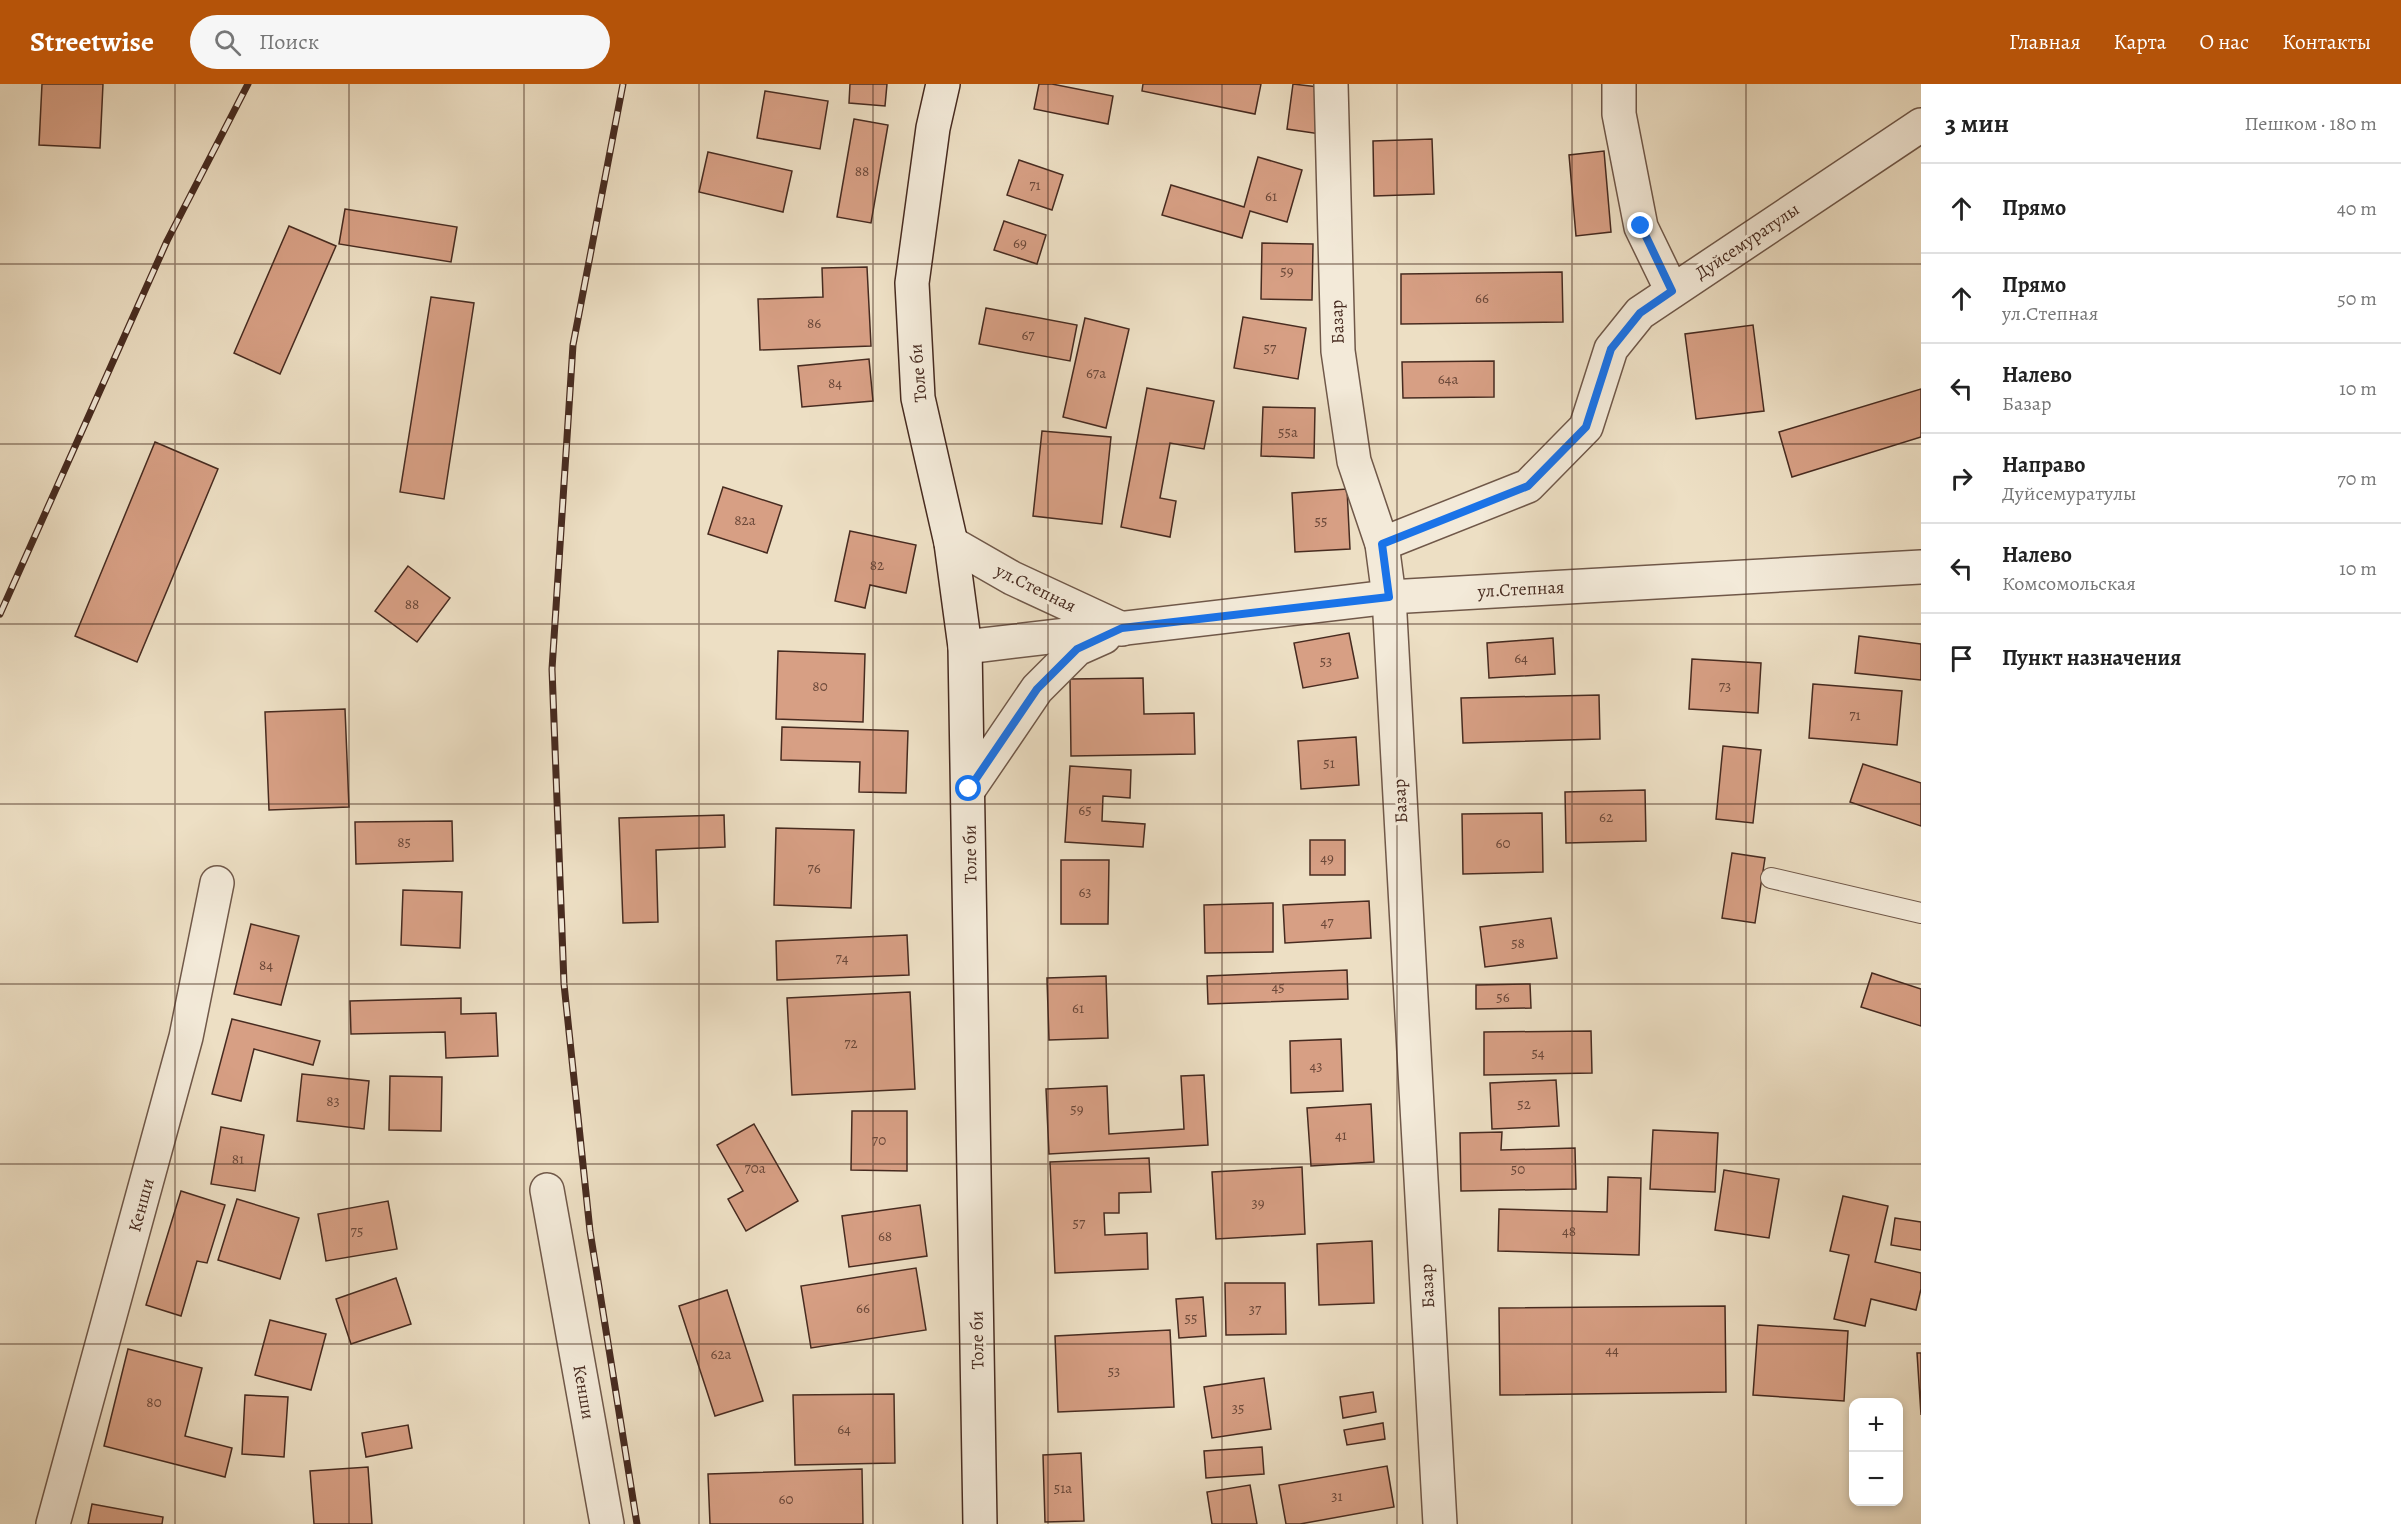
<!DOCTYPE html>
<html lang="ru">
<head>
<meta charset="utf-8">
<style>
  :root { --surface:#fff; --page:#f6f6f6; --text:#222; --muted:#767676; --line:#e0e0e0; --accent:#b45309 }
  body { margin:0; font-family:Alegreya,serif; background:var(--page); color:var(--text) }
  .controls { position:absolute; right:18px; bottom:18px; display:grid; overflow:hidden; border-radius:12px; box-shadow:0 3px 9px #0003 }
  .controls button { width:54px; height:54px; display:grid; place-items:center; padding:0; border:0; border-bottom:2px solid var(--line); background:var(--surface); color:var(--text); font:30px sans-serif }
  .stop { position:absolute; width:18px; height:18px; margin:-14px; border:4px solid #1a73e8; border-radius:50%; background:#fff }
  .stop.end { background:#1a73e8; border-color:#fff; box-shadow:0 2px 6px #0008 }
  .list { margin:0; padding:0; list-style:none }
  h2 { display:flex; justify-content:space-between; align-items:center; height:78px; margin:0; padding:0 24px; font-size:26px }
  h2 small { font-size:20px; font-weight:400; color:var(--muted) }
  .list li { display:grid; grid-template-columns:39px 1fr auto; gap:18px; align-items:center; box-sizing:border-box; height:90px; padding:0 24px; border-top:2px solid var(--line) }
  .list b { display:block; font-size:22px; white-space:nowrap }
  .list p { margin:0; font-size:20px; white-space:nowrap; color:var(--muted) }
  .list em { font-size:20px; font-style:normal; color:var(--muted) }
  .icon { flex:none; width:33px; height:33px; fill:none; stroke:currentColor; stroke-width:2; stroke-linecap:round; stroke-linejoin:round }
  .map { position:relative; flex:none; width:1921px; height:1440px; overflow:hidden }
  header { display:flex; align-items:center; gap:36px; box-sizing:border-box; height:84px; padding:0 30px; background:var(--accent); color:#fff }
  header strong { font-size:28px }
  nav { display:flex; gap:33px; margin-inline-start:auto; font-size:21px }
  .search { width:420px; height:54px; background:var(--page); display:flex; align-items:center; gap:15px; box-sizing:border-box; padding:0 21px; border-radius:33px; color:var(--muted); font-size:22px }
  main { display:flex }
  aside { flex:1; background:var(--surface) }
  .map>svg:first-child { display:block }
</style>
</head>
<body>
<header>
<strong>Streetwise</strong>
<div class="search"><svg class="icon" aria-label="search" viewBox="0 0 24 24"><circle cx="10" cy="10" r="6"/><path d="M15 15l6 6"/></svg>Поиск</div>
<nav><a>Главная</a><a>Карта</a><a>О нас</a><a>Контакты</a></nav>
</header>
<main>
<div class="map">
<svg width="1921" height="1440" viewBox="0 0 1921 1440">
  <rect width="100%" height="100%" fill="#eddfc4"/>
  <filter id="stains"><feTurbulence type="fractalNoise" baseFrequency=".00333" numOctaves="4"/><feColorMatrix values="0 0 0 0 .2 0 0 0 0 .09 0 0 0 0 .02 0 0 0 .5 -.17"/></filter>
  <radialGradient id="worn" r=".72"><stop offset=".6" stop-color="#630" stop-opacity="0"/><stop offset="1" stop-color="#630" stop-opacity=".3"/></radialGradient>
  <g fill="#d79f84" stroke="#472b20" stroke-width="1.5">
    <path d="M 42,0 L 103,0 L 100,64 L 39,61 Z"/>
    <path d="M 850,0 L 887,0 L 885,22 L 849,19 Z"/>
    <path d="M 1039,0 L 1052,0 L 1113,12 L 1108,40 L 1034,25 Z"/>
    <path d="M 1143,0 L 1261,0 L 1255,30 L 1142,7 Z"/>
    <path d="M 1293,0 L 1327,4 L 1320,50 L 1287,45 Z"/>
    <path d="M 765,7 L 828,17 L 820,65 L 757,54 Z"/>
    <path d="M 854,35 L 888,41 L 871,139 L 837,133 Z"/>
    <path d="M 1432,55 L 1434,110 L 1374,112 L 1373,57 Z"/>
    <path d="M 1604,67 L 1611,148 L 1576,152 L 1569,71 Z"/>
    <path d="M 708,68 L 792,87 L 783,128 L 699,108 Z"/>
    <path d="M 1258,73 L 1302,86 L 1287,138 L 1250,127 L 1242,154 L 1162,131 L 1171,101 L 1244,123 Z"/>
    <path d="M 1019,76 L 1063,91 L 1052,126 L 1007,111 Z"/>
    <path d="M 345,125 L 457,143 L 451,178 L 339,160 Z"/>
    <path d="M 1004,137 L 1046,151 L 1037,180 L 994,166 Z"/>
    <path d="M 289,142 L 336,162 L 280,290 L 234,269 Z"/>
    <path d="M 1262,159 L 1313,160 L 1312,216 L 1261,215 Z"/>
    <path d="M 867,183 L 871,262 L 760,266 L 758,215 L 823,213 L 822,184 Z"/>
    <path d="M 1562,188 L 1563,238 L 1401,240 L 1401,190 Z"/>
    <path d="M 431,213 L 474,219 L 444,415 L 400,408 Z"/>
    <path d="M 986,224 L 1077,241 L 1070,277 L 979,260 Z"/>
    <path d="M 1243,233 L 1306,244 L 1298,295 L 1234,284 Z"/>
    <path d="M 1085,234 L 1129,245 L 1106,344 L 1063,333 Z"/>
    <path d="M 1753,241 L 1764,327 L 1696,335 L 1685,250 Z"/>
    <path d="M 869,275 L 873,317 L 802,323 L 798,282 Z"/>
    <path d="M 1494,277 L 1494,313 L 1403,314 L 1402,278 Z"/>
    <path d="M 1147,304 L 1214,317 L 1204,365 L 1170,359 L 1160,414 L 1176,417 L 1170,453 L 1121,443 Z"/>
    <path d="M 1921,305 L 1921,353 L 1792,393 L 1779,348 Z"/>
    <path d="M 1263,323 L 1315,324 L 1314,374 L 1261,372 Z"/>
    <path d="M 1042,347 L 1111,353 L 1102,440 L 1033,432 Z"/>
    <path d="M 155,358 L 218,385 L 137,578 L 75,552 Z"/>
    <path d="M 723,403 L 782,422 L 767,469 L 708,450 Z"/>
    <path d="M 1347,405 L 1350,465 L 1295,468 L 1292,409 Z"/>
    <path d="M 850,447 L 916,461 L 906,509 L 870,501 L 865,524 L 835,517 Z"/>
    <path d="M 408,482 L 450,514 L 417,558 L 375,527 Z"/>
    <path d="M 1349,549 L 1358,594 L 1303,604 L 1294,559 Z"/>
    <path d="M 1859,552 L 1921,560 L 1921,596 L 1855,589 Z"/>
    <path d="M 1553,554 L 1555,590 L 1489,594 L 1487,559 Z"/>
    <path d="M 778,567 L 865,570 L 863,638 L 776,635 Z"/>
    <path d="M 1692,575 L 1761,579 L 1758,629 L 1689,625 Z"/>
    <path d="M 1143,594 L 1144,630 L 1194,629 L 1195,670 L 1071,672 L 1070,595 Z"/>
    <path d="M 1813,600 L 1902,607 L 1897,661 L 1809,654 Z"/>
    <path d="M 1599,611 L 1600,655 L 1463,659 L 1461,614 Z"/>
    <path d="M 345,625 L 349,723 L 269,726 L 265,628 Z"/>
    <path d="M 782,643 L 908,647 L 906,709 L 859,708 L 860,678 L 781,676 Z"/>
    <path d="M 1356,653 L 1359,701 L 1301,705 L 1298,657 Z"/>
    <path d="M 1723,662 L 1761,666 L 1753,739 L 1716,735 Z"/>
    <path d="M 1863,680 L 1921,699 L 1921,742 L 1850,718 Z"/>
    <path d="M 1070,682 L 1131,686 L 1130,714 L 1103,712 L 1102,737 L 1145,740 L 1143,763 L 1065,758 Z"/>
    <path d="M 1645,706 L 1646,757 L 1566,759 L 1565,708 Z"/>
    <path d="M 1542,729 L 1543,788 L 1463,790 L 1462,730 Z"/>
    <path d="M 724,731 L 725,763 L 656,766 L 658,838 L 623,839 L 619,734 Z"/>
    <path d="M 452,737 L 453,777 L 356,780 L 355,738 Z"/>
    <path d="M 776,744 L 854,746 L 851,824 L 774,821 Z"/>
    <rect x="1310" y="756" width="35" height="35"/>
    <path d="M 1732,769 L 1765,774 L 1755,839 L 1722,834 Z"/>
    <path d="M 1061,776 L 1109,776 L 1108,840 L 1061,840 Z"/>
    <path d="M 403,806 L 462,808 L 460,864 L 401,861 Z"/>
    <path d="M 1369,817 L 1371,854 L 1285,859 L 1283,821 Z"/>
    <path d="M 1273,819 L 1273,868 L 1205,869 L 1204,821 Z"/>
    <path d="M 1551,834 L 1557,874 L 1485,883 L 1480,843 Z"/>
    <path d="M 251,840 L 299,852 L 281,921 L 234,910 Z"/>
    <path d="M 907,851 L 909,891 L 777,896 L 776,857 Z"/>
    <path d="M 1347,886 L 1348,915 L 1208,920 L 1207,892 Z"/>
    <path d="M 1872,889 L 1921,905 L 1921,942 L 1861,923 Z"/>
    <path d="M 1106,892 L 1108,954 L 1049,956 L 1047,894 Z"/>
    <path d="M 1530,900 L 1531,924 L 1476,925 L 1476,901 Z"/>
    <path d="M 910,908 L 915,1005 L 792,1011 L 787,914 Z"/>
    <path d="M 461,914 L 461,930 L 496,929 L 498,972 L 446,974 L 445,948 L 351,950 L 350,917 Z"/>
    <path d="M 232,935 L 320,957 L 313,981 L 254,965 L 241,1017 L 212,1010 Z"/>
    <path d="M 1591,947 L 1592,989 L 1484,991 L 1484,948 Z"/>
    <path d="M 1341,955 L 1343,1007 L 1291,1009 L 1290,957 Z"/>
    <path d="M 302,990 L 369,997 L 364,1045 L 297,1037 Z"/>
    <path d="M 1204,991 L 1208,1061 L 1049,1070 L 1046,1005 L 1107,1002 L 1109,1050 L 1184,1045 L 1181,992 Z"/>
    <path d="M 390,992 L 442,993 L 441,1047 L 389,1046 Z"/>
    <path d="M 1556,996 L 1559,1042 L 1492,1045 L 1490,999 Z"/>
    <path d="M 1371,1020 L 1374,1078 L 1311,1082 L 1307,1024 Z"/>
    <path d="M 852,1027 L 907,1027 L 907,1087 L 851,1086 Z"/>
    <path d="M 754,1040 L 798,1117 L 746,1147 L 728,1115 L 743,1107 L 717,1061 Z"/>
    <path d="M 221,1043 L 264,1051 L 255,1107 L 211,1100 Z"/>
    <path d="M 1653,1046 L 1718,1049 L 1715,1108 L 1650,1105 Z"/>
    <path d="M 1502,1048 L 1501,1066 L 1575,1064 L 1576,1105 L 1461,1107 L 1460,1049 Z"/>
    <path d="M 1149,1074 L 1151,1108 L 1119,1109 L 1119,1129 L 1104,1129 L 1105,1151 L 1147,1149 L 1148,1185 L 1055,1189 L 1050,1078 Z"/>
    <path d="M 1302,1083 L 1305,1150 L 1216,1155 L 1212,1088 Z"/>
    <path d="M 1724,1086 L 1779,1095 L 1769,1154 L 1715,1146 Z"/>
    <path d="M 1608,1093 L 1641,1094 L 1639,1171 L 1498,1167 L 1499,1125 L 1607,1128 Z"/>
    <path d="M 181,1107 L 225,1121 L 207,1179 L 197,1177 L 181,1232 L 146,1221 Z"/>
    <path d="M 1843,1112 L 1888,1122 L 1875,1178 L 1921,1189 L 1921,1205 L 1916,1226 L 1871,1215 L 1865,1242 L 1834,1235 L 1849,1171 L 1830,1167 Z"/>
    <path d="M 237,1115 L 299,1134 L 280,1195 L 218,1176 Z"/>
    <path d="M 388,1117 L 397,1165 L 326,1177 L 318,1130 Z"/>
    <path d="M 920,1121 L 927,1172 L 849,1183 L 842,1132 Z"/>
    <path d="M 1895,1134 L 1921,1138 L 1921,1166 L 1891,1161 Z"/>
    <path d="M 1372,1157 L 1374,1219 L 1319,1221 L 1317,1160 Z"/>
    <path d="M 916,1184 L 926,1246 L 811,1264 L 801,1202 Z"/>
    <path d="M 396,1194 L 411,1240 L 351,1260 L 336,1215 Z"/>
    <path d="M 1225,1199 L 1285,1199 L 1286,1250 L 1226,1251 Z"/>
    <path d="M 727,1206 L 763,1317 L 715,1332 L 679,1222 Z"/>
    <path d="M 1203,1213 L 1206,1252 L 1179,1254 L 1176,1215 Z"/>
    <path d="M 1725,1222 L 1726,1308 L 1500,1311 L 1499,1224 Z"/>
    <path d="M 270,1236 L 326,1250 L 311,1306 L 255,1291 Z"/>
    <path d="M 1758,1241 L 1848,1247 L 1844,1317 L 1753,1311 Z"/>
    <path d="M 1170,1246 L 1174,1323 L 1058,1328 L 1055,1252 Z"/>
    <path d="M 128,1265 L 202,1284 L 185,1352 L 232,1364 L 225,1393 L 104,1362 Z"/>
    <path d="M 1917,1269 L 1921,1269 L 1921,1331 Z"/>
    <path d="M 1264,1294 L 1271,1345 L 1212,1354 L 1204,1303 Z"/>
    <path d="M 1373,1308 L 1376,1328 L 1343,1334 L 1340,1313 Z"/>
    <path d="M 894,1310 L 895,1379 L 795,1381 L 793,1311 Z"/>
    <path d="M 245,1311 L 288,1313 L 284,1373 L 242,1370 Z"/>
    <path d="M 1383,1339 L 1385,1355 L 1347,1361 L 1344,1346 Z"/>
    <path d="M 408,1341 L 412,1364 L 366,1373 L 362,1349 Z"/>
    <path d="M 1262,1363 L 1264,1390 L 1206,1394 L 1204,1367 Z"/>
    <path d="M 1081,1369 L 1084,1437 L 1045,1438 L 1043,1371 Z"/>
    <path d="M 1387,1382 L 1394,1423 L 1300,1440 L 1286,1440 L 1279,1401 Z"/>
    <path d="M 368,1383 L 372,1440 L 314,1440 L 310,1387 Z"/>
    <path d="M 862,1385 L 863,1440 L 710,1440 L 708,1390 Z"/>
    <path d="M 1250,1401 L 1257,1440 L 1212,1440 L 1207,1408 Z"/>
    <path d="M 92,1420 L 163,1433 L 162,1440 L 88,1440 Z"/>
  </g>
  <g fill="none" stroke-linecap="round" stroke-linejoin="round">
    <defs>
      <path id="service" d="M 1771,794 L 1921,829"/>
      <g id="minor">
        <path d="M 1331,0 L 1338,267 L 1354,377 L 1382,460 L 1389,513 L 1440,1440"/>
        <path d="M 1619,0 L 1619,30 L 1641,143 L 1672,207"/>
        <path d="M 951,459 L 1012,494 L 1122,545"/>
        <path d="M 1382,460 L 1528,402 L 1586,343 L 1611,265 L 1640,229 L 1921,41"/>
        <path d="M 965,563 L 1389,513 L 1921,483"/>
        <path d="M 969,705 L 1037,605 L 1077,565 L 1104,553"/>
        <path d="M 547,1106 L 607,1440"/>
        <path d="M 53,1440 L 186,953 L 217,799"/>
      </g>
      <path id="secondary" d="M 943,0 L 933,44 L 912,199 L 918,314 L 951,459 L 965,563 L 980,1440"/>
    </defs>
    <use href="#service" stroke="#705849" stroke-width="22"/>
    <use href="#minor" stroke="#705849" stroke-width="36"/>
    <use href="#secondary" stroke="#472b20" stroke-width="36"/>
    <use href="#service" stroke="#f3ead9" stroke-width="20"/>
    <use href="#minor" stroke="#f3ead9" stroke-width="33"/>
    <use href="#secondary" stroke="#f3ead9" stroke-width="33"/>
    <defs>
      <g id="rail">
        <path d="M 623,0 L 573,261 L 552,585 L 564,900 L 590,1147 L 637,1440"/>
        <path d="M 0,530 L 167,157 L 248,0"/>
      </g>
    </defs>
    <use href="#rail" stroke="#472b20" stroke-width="7"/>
    <use href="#rail" stroke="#f3ead9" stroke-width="4.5" stroke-dasharray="14" stroke-linecap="butt"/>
  </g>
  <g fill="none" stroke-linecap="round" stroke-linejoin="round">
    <path stroke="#1a73e8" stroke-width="8" d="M 969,705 L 1037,605 L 1077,565 L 1122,544 L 1389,513 L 1382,460 L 1528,402 L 1586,343 L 1611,265 L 1640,229 L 1672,207 L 1641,142"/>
  </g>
  <path fill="none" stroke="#472b20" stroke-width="1.5" stroke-opacity="0.55" d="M 175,0 L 175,1440M 349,0 L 349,1440M 524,0 L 524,1440M 699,0 L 699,1440M 873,0 L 873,1440M 1048,0 L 1048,1440M 1222,0 L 1222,1440M 1397,0 L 1397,1440M 1572,0 L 1572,1440M 1746,0 L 1746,1440M 0,180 L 1921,180M 0,360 L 1921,360M 0,540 L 1921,540M 0,720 L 1921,720M 0,900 L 1921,900M 0,1080 L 1921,1080M 0,1260 L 1921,1260"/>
  <g text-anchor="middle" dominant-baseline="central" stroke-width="6" stroke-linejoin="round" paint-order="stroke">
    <g font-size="15" fill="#6b4839">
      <text x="862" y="87">88</text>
      <text x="1035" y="101">71</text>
      <text x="1271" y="112">61</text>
      <text x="1020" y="159">69</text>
      <text x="1287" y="187">59</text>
      <text x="1482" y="214">66</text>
      <text x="814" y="239">86</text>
      <text x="1028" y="251">67</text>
      <text x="1270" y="264">57</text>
      <text x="1096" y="289">67а</text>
      <text x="1448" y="295">64а</text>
      <text x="835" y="299">84</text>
      <text x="1288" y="348">55а</text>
      <text x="745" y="436">82а</text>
      <text x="1321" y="437">55</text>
      <text x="877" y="481">82</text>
      <text x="412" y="520">88</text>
      <text x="1521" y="574">64</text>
      <text x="1326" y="577">53</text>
      <text x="820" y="602">80</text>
      <text x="1725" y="602">73</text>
      <text x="1855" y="631">71</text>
      <text x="1329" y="679">51</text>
      <text x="1085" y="726">65</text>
      <text x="1606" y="733">62</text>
      <text x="404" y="758">85</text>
      <text x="1503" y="759">60</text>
      <text x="1327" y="774">49</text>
      <text x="814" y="784">76</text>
      <text x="1085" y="808">63</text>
      <text x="1327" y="838">47</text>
      <text x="1518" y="859">58</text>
      <text x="842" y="874">74</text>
      <text x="266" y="881">84</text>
      <text x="1278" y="903">45</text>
      <text x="1503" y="913">56</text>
      <text x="1078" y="924">61</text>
      <text x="851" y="959">72</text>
      <text x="1538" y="969">54</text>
      <text x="1316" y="982">43</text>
      <text x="333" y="1017">83</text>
      <text x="1524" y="1020">52</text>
      <text x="1077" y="1025">59</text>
      <text x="1341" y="1051">41</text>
      <text x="879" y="1056">70</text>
      <text x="238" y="1075">81</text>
      <text x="755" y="1084">70а</text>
      <text x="1518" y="1085">50</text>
      <text x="1258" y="1119">39</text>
      <text x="1079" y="1139">57</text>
      <text x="357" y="1147">75</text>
      <text x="1569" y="1147">48</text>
      <text x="885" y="1152">68</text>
      <text x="863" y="1224">66</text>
      <text x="1255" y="1225">37</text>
      <text x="1191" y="1234">55</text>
      <text x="1612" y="1266">44</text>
      <text x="721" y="1270">62а</text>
      <text x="1114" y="1287">53</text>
      <text x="154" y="1318">80</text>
      <text x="1238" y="1324">35</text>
      <text x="844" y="1345">64</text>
      <text x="1063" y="1404">51а</text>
      <text x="1337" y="1412">31</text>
      <text x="786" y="1415">60</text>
    </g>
    <g font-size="18" fill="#472b20" stroke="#f3ead9">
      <text transform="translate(1747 157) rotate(-34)">Дуйсемуратулы</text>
      <text transform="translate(1337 238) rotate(-92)">Базар</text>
      <text transform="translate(918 289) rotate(-95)">Толе би</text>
      <text transform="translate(1036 504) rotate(26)">ул.Степная</text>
      <text transform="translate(1521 505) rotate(-3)">ул.Степная</text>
      <text transform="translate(1400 717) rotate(-93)">Базар</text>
      <text transform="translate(970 770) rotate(-91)">Толе би</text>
      <text transform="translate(141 1121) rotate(-75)">Кенши</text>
      <text transform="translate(1427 1202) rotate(-93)">Базар</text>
      <text transform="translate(977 1256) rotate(-91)">Толе би</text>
      <text transform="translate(584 1308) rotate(80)">Кенши</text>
    </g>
  </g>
  <rect width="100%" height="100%" filter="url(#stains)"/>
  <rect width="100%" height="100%" fill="url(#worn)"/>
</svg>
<div class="controls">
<button>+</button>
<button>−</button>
</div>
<div class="stop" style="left:969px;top:705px"></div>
<div class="stop end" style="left:1641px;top:142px"></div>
</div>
<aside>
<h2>3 мин<small>Пешком · 180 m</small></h2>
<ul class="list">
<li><svg class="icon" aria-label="ahead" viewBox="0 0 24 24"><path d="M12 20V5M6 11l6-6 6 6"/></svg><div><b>Прямо</b></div><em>40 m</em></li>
<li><svg class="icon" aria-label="ahead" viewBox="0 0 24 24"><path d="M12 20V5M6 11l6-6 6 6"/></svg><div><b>Прямо</b><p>ул.Степная</p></div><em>50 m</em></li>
<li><svg class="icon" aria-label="left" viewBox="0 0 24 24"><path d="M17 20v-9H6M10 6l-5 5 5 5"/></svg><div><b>Налево</b><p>Базар</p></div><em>10 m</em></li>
<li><svg class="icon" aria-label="right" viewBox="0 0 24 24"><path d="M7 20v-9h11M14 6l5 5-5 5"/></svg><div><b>Направо</b><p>Дуйсемуратулы</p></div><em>70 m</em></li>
<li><svg class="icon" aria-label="left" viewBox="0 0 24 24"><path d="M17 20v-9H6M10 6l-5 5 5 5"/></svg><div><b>Налево</b><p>Комсомольская</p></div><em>10 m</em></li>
<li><svg class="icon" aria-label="arrive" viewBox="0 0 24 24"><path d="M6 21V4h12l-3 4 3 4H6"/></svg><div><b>Пункт назначения</b></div></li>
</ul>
</aside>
</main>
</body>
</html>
